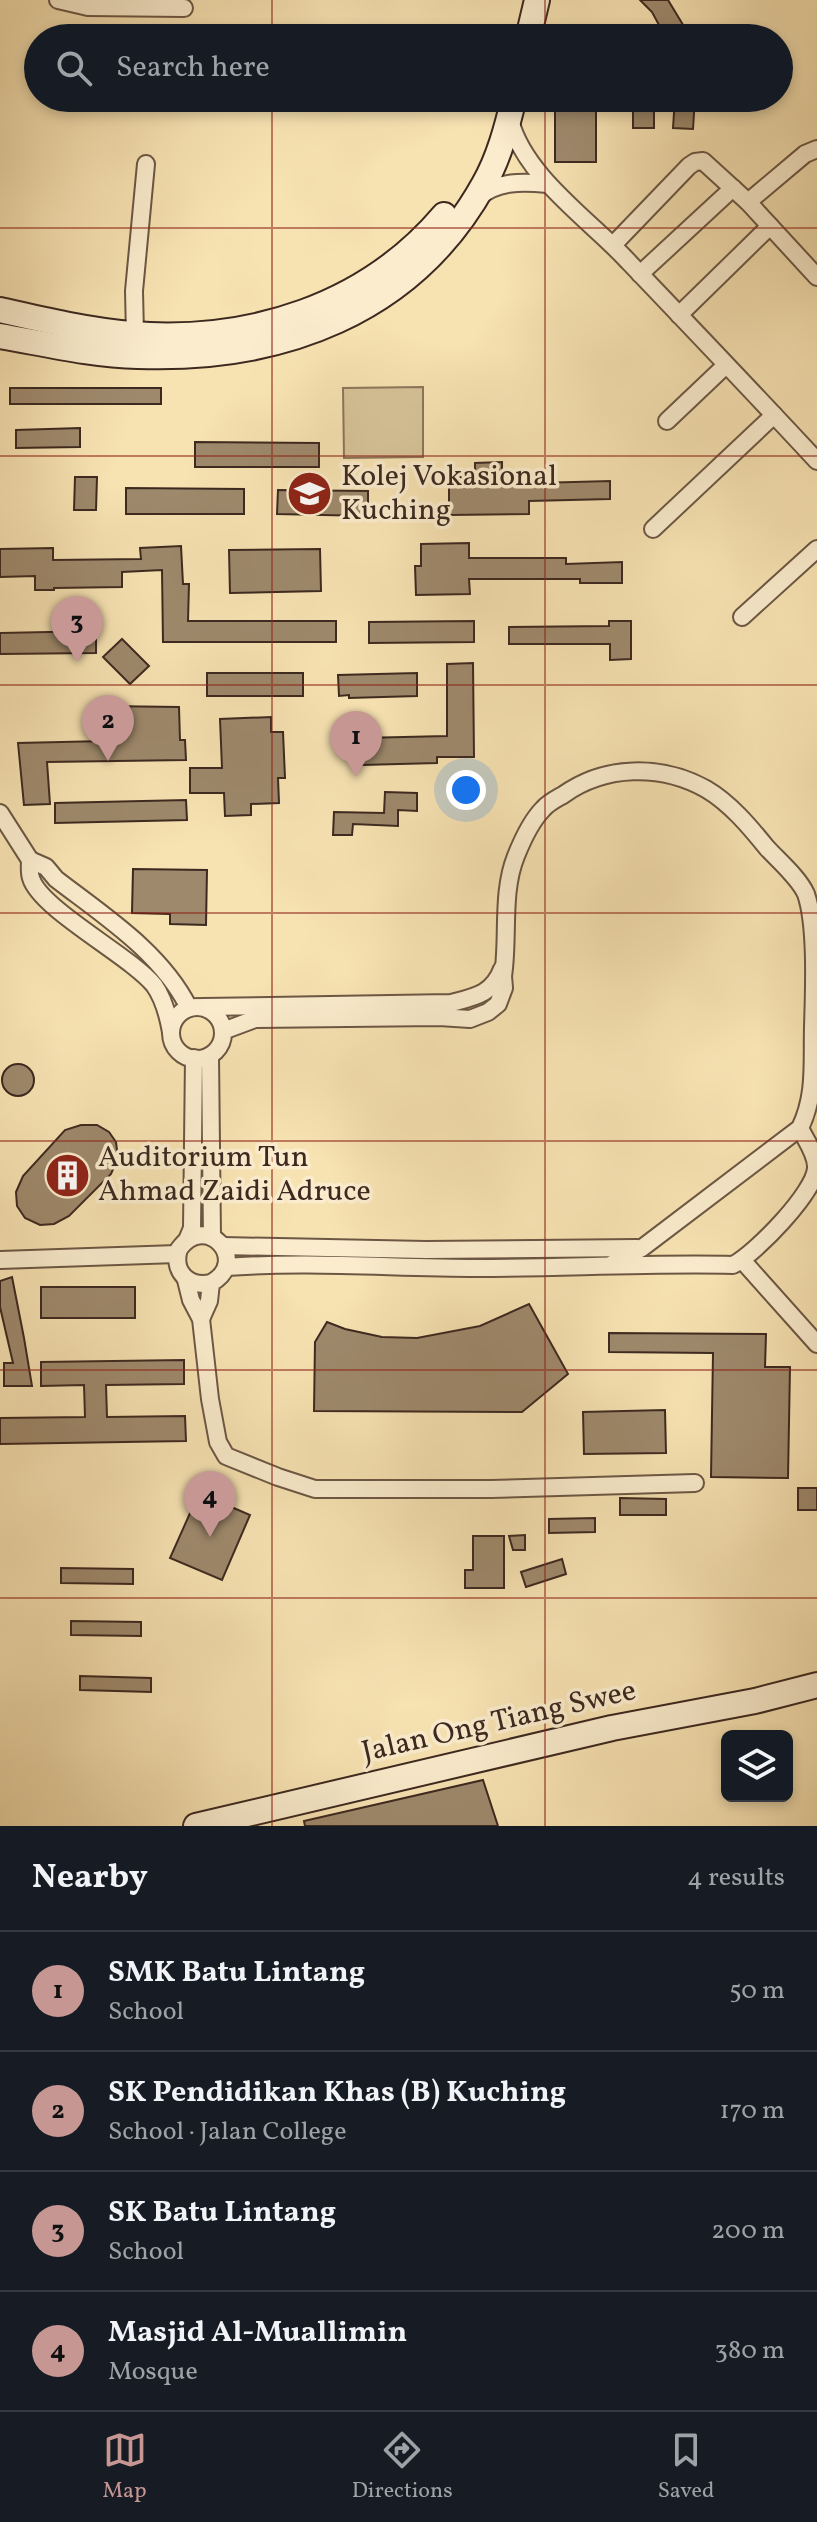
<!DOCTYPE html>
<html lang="en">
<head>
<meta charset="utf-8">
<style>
  :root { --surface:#171b24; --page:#20242c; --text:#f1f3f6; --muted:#9ea1a6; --line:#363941; --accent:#c59692 }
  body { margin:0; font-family:Vollkorn,serif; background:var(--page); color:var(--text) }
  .controls { position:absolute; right:24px; bottom:24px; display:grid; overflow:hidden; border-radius:12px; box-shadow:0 4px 12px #0003 }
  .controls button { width:72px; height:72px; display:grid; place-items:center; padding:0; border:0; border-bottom:2px solid var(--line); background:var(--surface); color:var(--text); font:40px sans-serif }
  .you { position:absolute; left:466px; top:790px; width:28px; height:28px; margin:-20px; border:6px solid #fff; border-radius:50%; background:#1a73e8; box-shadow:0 0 0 12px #1a73e833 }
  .badge { display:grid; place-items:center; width:52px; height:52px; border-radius:50%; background:var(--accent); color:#111; font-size:26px; font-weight:700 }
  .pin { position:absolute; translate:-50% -66px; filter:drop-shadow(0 2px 4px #0008) }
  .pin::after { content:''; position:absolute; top:42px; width:28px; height:24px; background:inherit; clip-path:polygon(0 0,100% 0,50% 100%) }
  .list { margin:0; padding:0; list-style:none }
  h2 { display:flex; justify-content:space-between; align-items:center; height:104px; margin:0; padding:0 32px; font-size:34px }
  h2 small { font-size:26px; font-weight:400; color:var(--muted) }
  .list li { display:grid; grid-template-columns:52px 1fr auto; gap:24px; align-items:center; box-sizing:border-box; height:120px; padding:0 32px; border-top:2px solid var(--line) }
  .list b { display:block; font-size:30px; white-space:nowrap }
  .list p { margin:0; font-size:26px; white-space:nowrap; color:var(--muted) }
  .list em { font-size:26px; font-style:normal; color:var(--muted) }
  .icon { flex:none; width:44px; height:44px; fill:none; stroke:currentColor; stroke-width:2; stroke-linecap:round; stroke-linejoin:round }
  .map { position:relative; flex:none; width:817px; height:1826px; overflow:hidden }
  .search { position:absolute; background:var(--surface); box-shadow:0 4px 12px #0003; left:24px; right:24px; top:24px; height:88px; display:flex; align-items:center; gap:20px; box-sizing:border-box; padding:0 28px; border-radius:44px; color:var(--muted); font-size:30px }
  .sheet { height:584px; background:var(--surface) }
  nav { display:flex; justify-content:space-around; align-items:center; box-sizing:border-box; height:112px; border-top:2px solid var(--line); background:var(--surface); font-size:22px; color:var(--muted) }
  nav a { display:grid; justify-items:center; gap:4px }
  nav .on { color:var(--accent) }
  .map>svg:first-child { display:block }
</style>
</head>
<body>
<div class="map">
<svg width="817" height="1826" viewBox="0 0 817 1826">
  <rect width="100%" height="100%" fill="#f7e2b2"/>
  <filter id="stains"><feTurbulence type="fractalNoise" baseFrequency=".0025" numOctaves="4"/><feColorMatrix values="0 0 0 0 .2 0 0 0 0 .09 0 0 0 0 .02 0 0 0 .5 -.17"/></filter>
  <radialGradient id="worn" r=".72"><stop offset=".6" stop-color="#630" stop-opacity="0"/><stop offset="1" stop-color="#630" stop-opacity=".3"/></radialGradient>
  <path fill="#d7c399" stroke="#8a765c" stroke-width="2" d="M 423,387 L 423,457 L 344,458 L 343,388 Z"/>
  <g fill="#9e896c" stroke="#3d2920" stroke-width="2">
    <path d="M 640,0 L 668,0 L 691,38 L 666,38 L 652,12 Z"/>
    <rect x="555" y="98" width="41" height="64"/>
    <rect x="633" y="98" width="21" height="30"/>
    <path d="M 675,98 L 695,98 L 693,129 L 673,128 Z"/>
    <rect x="10" y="388" width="151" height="16"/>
    <path d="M 80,428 L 80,447 L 16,448 L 16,430 Z"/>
    <path d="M 195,442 L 319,443 L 319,467 L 195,467 Z"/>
    <path d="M 502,462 L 502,484 L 610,481 L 610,499 L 529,501 L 529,514 L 449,515 L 449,477 L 475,477 L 475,463 Z"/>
    <path d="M 75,477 L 97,477 L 96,510 L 74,510 Z"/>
    <path d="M 126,488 L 244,489 L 244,514 L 126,514 Z"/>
    <path d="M 278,490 L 368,491 L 368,516 L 277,514 Z"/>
    <path d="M 469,543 L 469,558 L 566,558 L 566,564 L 622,562 L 622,583 L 580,583 L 580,579 L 469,579 L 470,594 L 416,595 L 415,566 L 421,566 L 421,544 Z"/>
    <path d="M 181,546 L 183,584 L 189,584 L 188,621 L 336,621 L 336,642 L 163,642 L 162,570 L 122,572 L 122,587 L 54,588 L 54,590 L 35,590 L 35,576 L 0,577 L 0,549 L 53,548 L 53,560 L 141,559 L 140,548 Z"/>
    <path d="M 320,549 L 321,591 L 230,593 L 229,550 Z"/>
    <path d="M 474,621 L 474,642 L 369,643 L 369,622 Z"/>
    <path d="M 609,621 L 631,621 L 631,659 L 610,660 L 610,644 L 509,644 L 509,627 L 609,626 Z"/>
    <path d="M 96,631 L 96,653 L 0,654 L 0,633 Z"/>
    <path d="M 122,639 L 149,666 L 130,684 L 103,657 Z"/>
    <path d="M 473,663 L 474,757 L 437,757 L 437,763 L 362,765 L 361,738 L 447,736 L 447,664 Z"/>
    <rect x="207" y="673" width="96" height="23"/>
    <path d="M 417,673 L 417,696 L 349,698 L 349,695 L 339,696 L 338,675 Z"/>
    <path d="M 105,706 L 179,707 L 180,740 L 185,740 L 186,760 L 47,762 L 50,804 L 24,805 L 18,743 L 105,741 Z"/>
    <path d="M 271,717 L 271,732 L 283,732 L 285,778 L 278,778 L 279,803 L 251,804 L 251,815 L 225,816 L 224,793 L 190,793 L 190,768 L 222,768 L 220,719 Z"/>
    <path d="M 385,792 L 417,793 L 417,811 L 398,810 L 398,826 L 353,824 L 352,835 L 333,835 L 334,812 L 384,813 Z"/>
    <path d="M 186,800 L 187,820 L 55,823 L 55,803 Z"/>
    <path d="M 133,869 L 207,870 L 206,925 L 170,924 L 170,914 L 132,913 Z"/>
    <circle cx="18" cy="1080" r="16"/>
    <path d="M 81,1125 L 97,1125 L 109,1132 L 116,1142 L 118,1158 L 111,1174 L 69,1216 L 54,1224 L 40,1225 L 25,1218 L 17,1206 L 16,1192 L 23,1176 L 65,1130 Z"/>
    <path d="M 12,1277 L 24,1338 L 32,1386 L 4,1386 L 4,1363 L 13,1363 L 0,1307 L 0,1281 Z"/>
    <rect x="41" y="1287" width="94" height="31"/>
    <path d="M 529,1304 L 568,1374 L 522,1412 L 314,1411 L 315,1342 L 327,1322 L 345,1329 L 382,1337 L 417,1338 L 480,1326 Z"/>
    <path d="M 609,1333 L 766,1334 L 765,1367 L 790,1367 L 788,1478 L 711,1477 L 713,1353 L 609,1352 Z"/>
    <path d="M 184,1360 L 184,1384 L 106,1385 L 107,1417 L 185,1416 L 186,1441 L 0,1444 L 0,1418 L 85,1417 L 84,1385 L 41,1386 L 41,1362 Z"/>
    <path d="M 665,1410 L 666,1453 L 584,1454 L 583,1412 Z"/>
    <rect x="798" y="1488" width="19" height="22"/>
    <path d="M 199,1493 L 250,1515 L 222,1580 L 170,1558 Z"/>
    <path d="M 620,1498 L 666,1499 L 666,1515 L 620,1515 Z"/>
    <path d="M 595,1518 L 595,1532 L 549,1533 L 549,1519 Z"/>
    <path d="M 525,1535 L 525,1550 L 513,1550 L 509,1536 Z"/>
    <path d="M 473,1536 L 504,1536 L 504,1588 L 465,1588 L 465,1570 L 473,1570 Z"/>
    <path d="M 562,1559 L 566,1574 L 526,1587 L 521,1572 Z"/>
    <path d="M 61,1568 L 133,1569 L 133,1584 L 61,1583 Z"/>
    <path d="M 71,1621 L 141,1622 L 141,1636 L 71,1635 Z"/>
    <path d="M 80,1676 L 151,1678 L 151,1692 L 80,1690 Z"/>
    <path d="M 483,1780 L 498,1826 L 305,1826 L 304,1821 Z"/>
  </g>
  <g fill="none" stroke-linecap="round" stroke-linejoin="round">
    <defs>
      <g id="minor">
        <path d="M 58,0 L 88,7 L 184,8"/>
        <path d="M 510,120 C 524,175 587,218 625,258 C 689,325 754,393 817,461"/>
        <path d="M 478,198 C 497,180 524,182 548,184"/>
        <path d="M 748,202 L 805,154 L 817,149"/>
        <path d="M 613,245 L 689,166 L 695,162 L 703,161 L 748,202 L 817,277"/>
        <path d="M 640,274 L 733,188"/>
        <path d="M 679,315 L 770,226"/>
        <path d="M 135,334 L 134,291 L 146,164"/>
        <path d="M 667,421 L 726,365"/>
        <path d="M 653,529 L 774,415"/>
        <path d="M 742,617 L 817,549"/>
        <path d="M 0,813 L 30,860"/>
        <path d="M 30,860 C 30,865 29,873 31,878 C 40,909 129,955 154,985 C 164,999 168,1015 171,1032"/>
        <path d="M 30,860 L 46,867 L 56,879 C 104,916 161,952 189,1008"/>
        <path d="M 202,1007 L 451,1003 C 474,997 493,994 502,969"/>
        <circle cx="197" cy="1033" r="26"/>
        <path d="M 223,1031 L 255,1019 L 439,1017 L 470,1019 L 488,1012 L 498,1004 L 504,988 L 503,976 C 509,937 501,893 516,856 C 522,841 531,821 543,809 C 548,803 556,799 563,795 C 605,765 661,764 706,789 C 730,803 750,827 767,848 C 779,861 799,878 806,894 C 817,926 814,992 813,1027 C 812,1064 816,1095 800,1128 L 642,1248 L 612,1264"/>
        <path d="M 210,1056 L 212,1237"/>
        <path d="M 187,1240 L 192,1228 L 194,1058"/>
        <path d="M 223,1246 L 426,1250 L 637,1248"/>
        <path d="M 0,1260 L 177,1254"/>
        <path d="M 742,1260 L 817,1344"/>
        <path d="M 226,1267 C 309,1261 393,1268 477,1268 C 562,1268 648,1263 733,1265 C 756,1253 815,1192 816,1168 C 817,1155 805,1139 800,1128"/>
        <path d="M 186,1280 L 191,1300 L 201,1319 L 210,1399 L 218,1442 L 226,1456 L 278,1477 L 315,1489 L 491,1489 L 695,1483"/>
        <path d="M 201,1319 L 209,1301 L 211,1283 C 251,1261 206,1211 179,1249 C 172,1271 188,1288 211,1283"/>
      </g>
      <g id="secondary">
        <path d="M 528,38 L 537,0"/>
        <path d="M 0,310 C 44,320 87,330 132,334 C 250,343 366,307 444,215"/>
        <path d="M 0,336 C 46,344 92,355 138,356 C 280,361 412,314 484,184 C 499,158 507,127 514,98"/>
        <path d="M 196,1826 L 612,1728 L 755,1701 L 817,1685"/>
      </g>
    </defs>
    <use href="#minor" stroke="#6c5744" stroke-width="20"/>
    <use href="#secondary" stroke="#3d2920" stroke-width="28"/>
    <use href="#minor" stroke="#faeccd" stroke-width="16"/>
    <use href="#secondary" stroke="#faeccd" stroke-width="24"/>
  </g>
  <path fill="none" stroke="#8f2418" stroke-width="2" stroke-opacity="0.55" d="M 272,0 L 272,38M 545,0 L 545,38M 272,98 L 272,1826M 545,98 L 545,1826M 0,228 L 817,228M 0,456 L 817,456M 0,685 L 817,685M 0,913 L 817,913M 0,1141 L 817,1141M 0,1370 L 817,1370M 0,1598 L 817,1598"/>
  <defs>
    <symbol id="school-disc" viewBox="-11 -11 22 22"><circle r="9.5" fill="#8f2418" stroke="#faeccd"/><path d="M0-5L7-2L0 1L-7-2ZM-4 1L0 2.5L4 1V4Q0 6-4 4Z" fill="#fff"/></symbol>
    <symbol id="building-disc" viewBox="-11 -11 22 22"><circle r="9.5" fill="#8f2418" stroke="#faeccd"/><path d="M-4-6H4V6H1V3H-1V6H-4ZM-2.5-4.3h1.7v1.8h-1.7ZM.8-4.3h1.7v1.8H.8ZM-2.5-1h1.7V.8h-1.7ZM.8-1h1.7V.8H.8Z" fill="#fff"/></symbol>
  </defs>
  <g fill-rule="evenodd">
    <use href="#school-disc" x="284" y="468" width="51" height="51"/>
    <use href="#building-disc" x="42" y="1150" width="51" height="51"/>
  </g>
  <g text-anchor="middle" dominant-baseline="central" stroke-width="7" stroke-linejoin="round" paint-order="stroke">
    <g font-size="30" fill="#3d2920" stroke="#faeccd" text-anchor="start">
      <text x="341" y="477">Kolej Vokasional<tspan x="341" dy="34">Kuching</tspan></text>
      <text x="98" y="1158">Auditorium Tun<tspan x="98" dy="34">Ahmad Zaidi Adruce</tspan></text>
    </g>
    <g font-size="30" fill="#3d2920" stroke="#faeccd">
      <text transform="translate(499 1722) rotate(-13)">Jalan Ong Tiang Swee</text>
    </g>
  </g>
  <rect width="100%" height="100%" filter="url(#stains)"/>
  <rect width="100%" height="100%" fill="url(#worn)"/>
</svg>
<div class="controls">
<button><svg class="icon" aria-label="layers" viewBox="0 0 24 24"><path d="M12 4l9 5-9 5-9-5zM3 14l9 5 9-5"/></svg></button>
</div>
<div class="you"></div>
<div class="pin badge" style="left:356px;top:777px">1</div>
<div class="pin badge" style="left:108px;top:761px">2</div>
<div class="pin badge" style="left:77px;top:662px">3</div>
<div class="pin badge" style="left:210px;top:1537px">4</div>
<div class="search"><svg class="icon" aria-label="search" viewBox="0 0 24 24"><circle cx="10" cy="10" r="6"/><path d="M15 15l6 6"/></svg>Search here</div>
</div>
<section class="sheet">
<h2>Nearby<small>4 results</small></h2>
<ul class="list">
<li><span class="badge">1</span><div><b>SMK Batu Lintang</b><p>School</p></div><em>50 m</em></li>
<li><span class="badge">2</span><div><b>SK Pendidikan Khas (B) Kuching</b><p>School · Jalan College</p></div><em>170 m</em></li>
<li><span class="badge">3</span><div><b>SK Batu Lintang</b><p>School</p></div><em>200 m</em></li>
<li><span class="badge">4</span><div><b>Masjid Al-Muallimin</b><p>Mosque</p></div><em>380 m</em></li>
</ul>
</section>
<nav>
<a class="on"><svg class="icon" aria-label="map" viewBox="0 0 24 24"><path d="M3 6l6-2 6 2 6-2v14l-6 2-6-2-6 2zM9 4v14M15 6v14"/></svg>Map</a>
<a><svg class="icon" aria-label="directions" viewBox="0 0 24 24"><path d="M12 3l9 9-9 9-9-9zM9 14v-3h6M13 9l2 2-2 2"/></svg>Directions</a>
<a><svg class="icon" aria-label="saved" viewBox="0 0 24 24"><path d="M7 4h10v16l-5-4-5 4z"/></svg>Saved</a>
</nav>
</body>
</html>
